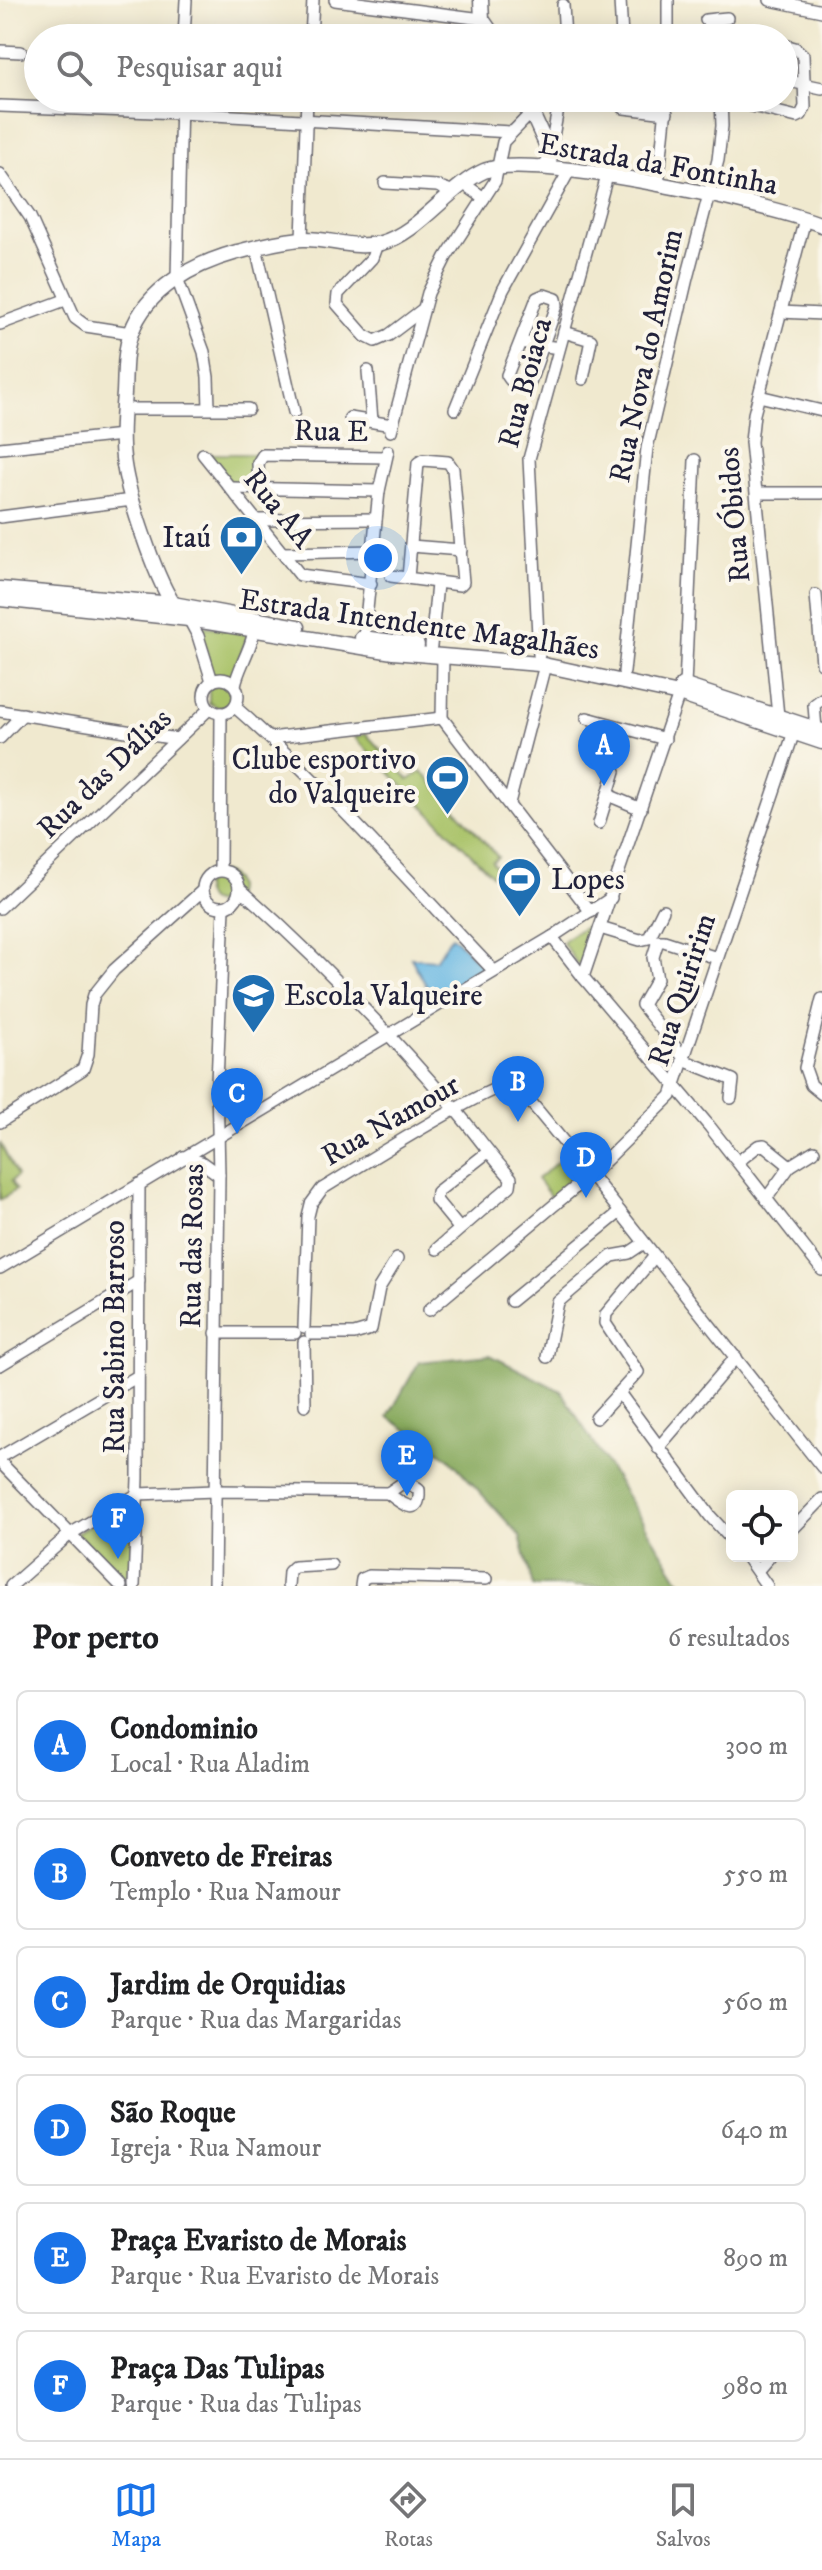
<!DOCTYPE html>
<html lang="pt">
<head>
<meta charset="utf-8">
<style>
  :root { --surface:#fff; --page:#f2f2f2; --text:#202124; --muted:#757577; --line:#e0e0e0; --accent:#1a73e8 }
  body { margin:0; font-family:"IM FELL DW Pica",serif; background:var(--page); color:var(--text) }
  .controls { position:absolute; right:24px; bottom:24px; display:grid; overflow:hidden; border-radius:12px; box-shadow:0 4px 20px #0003 }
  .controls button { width:72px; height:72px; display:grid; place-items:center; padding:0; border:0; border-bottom:2px solid var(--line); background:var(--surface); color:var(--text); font:40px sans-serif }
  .you { position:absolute; left:378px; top:558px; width:28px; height:28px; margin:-20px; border:6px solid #fff; border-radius:50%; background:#1a73e8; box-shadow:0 0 0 12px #1a73e833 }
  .badge { display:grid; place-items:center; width:52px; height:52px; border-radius:50%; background:var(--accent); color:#fff; font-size:26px; font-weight:700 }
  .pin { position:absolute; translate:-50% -66px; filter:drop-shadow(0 2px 4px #0008) }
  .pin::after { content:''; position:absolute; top:42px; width:28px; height:24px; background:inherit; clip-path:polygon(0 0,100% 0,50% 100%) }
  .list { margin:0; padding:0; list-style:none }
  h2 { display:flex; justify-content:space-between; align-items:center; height:104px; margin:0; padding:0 32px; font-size:34px }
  h2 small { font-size:26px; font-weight:400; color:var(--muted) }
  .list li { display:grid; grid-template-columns:52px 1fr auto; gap:24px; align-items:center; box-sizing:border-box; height:112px; margin:0 16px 16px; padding:0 16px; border:2px solid var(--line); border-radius:12px }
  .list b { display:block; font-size:30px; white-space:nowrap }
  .list p { margin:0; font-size:26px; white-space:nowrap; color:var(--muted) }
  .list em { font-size:26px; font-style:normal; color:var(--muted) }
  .icon { flex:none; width:44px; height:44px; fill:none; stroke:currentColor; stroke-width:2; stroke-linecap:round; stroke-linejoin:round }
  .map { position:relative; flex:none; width:822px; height:1586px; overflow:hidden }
  .search { position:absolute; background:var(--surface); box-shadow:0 4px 20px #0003; left:24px; right:24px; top:24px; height:88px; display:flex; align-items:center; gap:20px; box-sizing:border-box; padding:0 28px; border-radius:44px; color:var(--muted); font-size:30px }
  .sheet { height:872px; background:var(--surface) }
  nav { display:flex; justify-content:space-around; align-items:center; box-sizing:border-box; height:112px; border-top:2px solid var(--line); background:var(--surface); font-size:22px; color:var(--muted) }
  nav a { display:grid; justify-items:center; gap:4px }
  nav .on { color:var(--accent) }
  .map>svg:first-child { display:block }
</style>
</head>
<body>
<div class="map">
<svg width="822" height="1586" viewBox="0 0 822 1586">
  <rect width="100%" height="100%" fill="#fbf7ec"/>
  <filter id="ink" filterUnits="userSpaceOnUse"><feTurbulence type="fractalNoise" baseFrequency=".0125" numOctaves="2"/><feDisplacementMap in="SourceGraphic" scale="16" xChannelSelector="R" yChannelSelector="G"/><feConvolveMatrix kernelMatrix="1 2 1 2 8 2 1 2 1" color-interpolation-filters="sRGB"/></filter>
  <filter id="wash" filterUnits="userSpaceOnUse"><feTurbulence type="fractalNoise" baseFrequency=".006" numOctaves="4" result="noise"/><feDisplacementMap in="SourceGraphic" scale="32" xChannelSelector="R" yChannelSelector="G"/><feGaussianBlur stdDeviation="1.8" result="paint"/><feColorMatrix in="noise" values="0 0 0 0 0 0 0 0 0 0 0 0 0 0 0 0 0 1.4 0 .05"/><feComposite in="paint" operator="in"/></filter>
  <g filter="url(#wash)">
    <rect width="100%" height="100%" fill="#f0e9cf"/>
    <g fill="#a9c268" stroke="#667252" stroke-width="2">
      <path d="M 206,454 L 255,454 L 256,486 L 232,486 Z"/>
      <path d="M 201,626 L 250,631 L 233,673 L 232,704 L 220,709 L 209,703 L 209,690 L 213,685 Z"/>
      <path d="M 366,734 L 409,780 L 422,771 L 498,857 L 492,862 L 502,875 L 497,880 L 354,737 Z"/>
      <circle cx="220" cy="888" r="16"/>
      <path d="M 595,920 L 598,922 L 582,964 L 578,965 L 563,943 L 565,939 Z"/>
      <path d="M 0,1143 L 17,1176 L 11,1181 L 16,1190 L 0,1200 Z"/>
      <path d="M 571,1151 L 591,1179 L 555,1202 L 537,1179 Z"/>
      <path d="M 136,1499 L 132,1586 L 128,1586 L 76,1533 Z"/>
    </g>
    <path fill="#86a85c" stroke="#54654c" stroke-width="2" d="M 490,1355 L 561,1391 L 678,1578 L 687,1586 L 533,1586 L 520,1536 L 450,1459 L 388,1417 L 419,1362 Z"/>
    <path fill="#68b7e2" stroke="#456c8e" stroke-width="2" d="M 452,936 L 484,968 L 433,998 L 411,958 L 435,960 Z"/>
  </g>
  <g filter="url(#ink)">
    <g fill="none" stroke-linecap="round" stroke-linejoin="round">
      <defs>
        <g id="minor">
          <path d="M 335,0 L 482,19"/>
          <path d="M 620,0 L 622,38"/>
          <path d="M 668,0 L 668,38"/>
          <path d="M 770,0 L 822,11"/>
          <path d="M 563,5 L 565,38"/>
          <path d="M 716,19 L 717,38"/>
          <path d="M 706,20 L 727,18"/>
          <path d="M 184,38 L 186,0"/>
          <path d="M 311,38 L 313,0"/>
          <path d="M 0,51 L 21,52"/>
          <path d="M 784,80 L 822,88"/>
          <path d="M 181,98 L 177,278 L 204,352 L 208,377 L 209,408"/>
          <path d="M 618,98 L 619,104 L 624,108 L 667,113"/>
          <path d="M 741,98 L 752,106 L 797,117 L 801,115 L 805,107 L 803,55 L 795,48 L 784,45"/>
          <path d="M 0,106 L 180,113 L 511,132"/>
          <path d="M 550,153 L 560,98"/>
          <path d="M 0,174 L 30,217 L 75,318 L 86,326 L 131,333"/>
          <path d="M 385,183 L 437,186 L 454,192"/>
          <path d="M 464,184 L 484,198"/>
          <path d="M 658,185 L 667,98"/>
          <path d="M 302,239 L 307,98"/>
          <path d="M 377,244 L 372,258 L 338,294 L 337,304 L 365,336 L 375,341 L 389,335 L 422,310"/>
          <path d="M 256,247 L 294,412"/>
          <path d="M 781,312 L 822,314"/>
          <path d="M 0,324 L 65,300"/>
          <path d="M 564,332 L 591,340 L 583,379"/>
          <path d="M 520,342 L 537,298 L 544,295 L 556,299 L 557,305 L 529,385 C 518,387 513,385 507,375 L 520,342 L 559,348"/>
          <path d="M 368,371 L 372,421"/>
          <path d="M 759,396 L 822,411"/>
          <path d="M 123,409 L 248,409"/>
          <path d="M 455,409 L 503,290 L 569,171"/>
          <path d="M 350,418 L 392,425"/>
          <path d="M 391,431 L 428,293 L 446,257 L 495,181 L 503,142 L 531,113"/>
          <path d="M 0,448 L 122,435"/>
          <path d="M 203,454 L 300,575 L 371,584"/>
          <path d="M 231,488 L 379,491"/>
          <path d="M 259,488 L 258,463 L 263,455 L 386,457"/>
          <path d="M 757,493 L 822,493"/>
          <path d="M 0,517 L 132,500"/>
          <path d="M 257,520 L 376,519"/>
          <path d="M 411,546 L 461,550"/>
          <path d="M 283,553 L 374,551"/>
          <path d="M 391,576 L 460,585 L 463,582 L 453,469 L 448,462 L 423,460 L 418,463 L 408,578"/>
          <path d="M 816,595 L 822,663"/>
          <path d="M 189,619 L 198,636 L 212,681"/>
          <path d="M 364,639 L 379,491 L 388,451"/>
          <path d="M 431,646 L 437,584"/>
          <path d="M 539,655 L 529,459 L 607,176"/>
          <path d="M 443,656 L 442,718 L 591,912"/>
          <path d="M 624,672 L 647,448 L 687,278 L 718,160 L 722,126 L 721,98"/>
          <circle cx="221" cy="696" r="17"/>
          <path d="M 235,685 C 238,667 258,638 253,622"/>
          <path d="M 685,686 L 695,460"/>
          <path d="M 235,707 C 327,787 409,882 494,971"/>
          <path d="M 0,711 L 177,739"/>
          <path d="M 778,716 L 751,442 L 754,414 L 805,219"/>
          <path d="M 587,718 L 665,739"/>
          <path d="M 816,729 L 814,705 L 822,699"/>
          <path d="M 0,738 L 23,714"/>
          <path d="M 270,738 L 442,718"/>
          <path d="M 608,795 L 641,809"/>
          <path d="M 509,803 L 545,665"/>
          <path d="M 599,823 L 615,771"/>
          <path d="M 220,870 L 221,713"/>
          <circle cx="221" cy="889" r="18"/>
          <path d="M 239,888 C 315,955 387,1030 453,1107 C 473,1130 490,1155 511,1178 L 510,1186 L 437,1249"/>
          <path d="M 0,908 L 209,709"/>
          <path d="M 600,928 L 640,940 L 649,938 L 663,910"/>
          <path d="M 552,937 L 583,977 L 710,1127 L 822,1270"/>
          <path d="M 583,977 L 679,694"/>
          <path d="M 822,999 L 805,1068 L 811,1085 L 822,1094"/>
          <path d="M 684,1058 L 642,1005 L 657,979 L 653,957 L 658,941 L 664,941 L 717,958"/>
          <path d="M 683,1060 L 733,1080 L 731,1098"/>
          <path d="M 217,1091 L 256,1114"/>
          <path d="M 0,1122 L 83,1069 L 88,1054 L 91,1005 L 94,995 L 114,970 L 203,890"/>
          <path d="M 183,1157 L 201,1162 L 219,1175"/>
          <path d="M 744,1157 L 758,1146 L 764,1145 L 790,1166"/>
          <path d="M 766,1199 L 790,1166 L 814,1151"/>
          <path d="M 459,1228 L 436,1200 L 437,1192 L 488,1152"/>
          <path d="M 0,1268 L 552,937 L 611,898"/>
          <path d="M 511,1301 L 620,1212"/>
          <path d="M 429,1310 L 596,1170 L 671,1096 L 794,732"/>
          <path d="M 304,1327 L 308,1216 L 311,1204 L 322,1189 C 350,1172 493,1081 515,1083 L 591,1175 L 822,1467"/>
          <path d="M 216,1333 L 295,1333"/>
          <path d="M 311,1334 L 354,1334 L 371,1329 L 379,1288 L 397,1259"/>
          <path d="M 304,1342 L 305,1405"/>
          <path d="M 547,1357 L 558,1302 L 612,1256 L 629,1253 L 644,1243"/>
          <path d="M 0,1365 L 139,1281"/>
          <path d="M 620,1394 L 710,1516 L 732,1540"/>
          <path d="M 596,1418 L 638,1372 L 605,1323 L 606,1314 L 655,1256"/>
          <path d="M 658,1448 L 736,1357"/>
          <path d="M 0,1457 L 138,1376"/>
          <path d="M 0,1462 L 121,1586"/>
          <path d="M 409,1483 L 419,1490 C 421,1520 399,1502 388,1493 L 401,1484 Z"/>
          <path d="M 792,1530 L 822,1499"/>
          <path d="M 746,1556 L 767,1586"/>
          <path d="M 758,1570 L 770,1556"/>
          <path d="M 11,1586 L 70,1534 L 138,1494 L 215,1491 L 388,1493"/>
          <path d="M 134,1586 L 138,1478 L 139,1184"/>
          <path d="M 214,1586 L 219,1175 L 217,1083 L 224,907"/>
          <path d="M 288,1586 L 289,1572 L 294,1567 L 331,1565"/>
          <path d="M 361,1586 L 362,1579 L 369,1576 L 486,1579"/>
        </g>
        <g id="major">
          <path d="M 481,0 L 482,19 L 495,38"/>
          <path d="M 525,98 L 550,153 L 548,167"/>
          <path d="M 0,589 L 173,604 L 298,627"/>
          <path d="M 0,599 L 189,619 L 393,652 L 539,664 L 679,694 L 822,742"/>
          <path d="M 189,619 C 183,614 176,609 172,602 C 154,574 129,498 124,465 C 120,441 122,417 124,393 C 125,373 124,352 131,333 C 147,288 194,264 237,252 C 258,247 281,240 303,239 C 328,238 356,250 381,243 C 419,233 448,187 484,171 C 531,151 770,204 822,225"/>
          <path d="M 362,638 L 417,645"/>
          <path d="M 682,685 L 822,731"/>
        </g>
      </defs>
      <use href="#minor" stroke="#6a686f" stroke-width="14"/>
      <use href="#major" stroke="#6a686f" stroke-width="17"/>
      <use href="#minor" stroke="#fff" stroke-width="11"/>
      <use href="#major" stroke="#fff" stroke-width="14"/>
    </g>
  </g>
  <defs>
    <symbol id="bank-pin" viewBox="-11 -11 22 30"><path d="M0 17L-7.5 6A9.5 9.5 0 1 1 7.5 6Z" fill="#1f6fb2" stroke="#fbf7ec"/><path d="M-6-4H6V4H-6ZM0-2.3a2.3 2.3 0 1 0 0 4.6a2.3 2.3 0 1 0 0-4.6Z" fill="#fff"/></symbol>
    <symbol id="stadium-pin" viewBox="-11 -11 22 30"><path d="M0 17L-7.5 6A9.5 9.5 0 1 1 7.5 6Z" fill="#1f6fb2" stroke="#fbf7ec"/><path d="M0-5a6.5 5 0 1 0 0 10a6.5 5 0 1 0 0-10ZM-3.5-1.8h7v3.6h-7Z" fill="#fff"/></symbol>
    <symbol id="school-pin" viewBox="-11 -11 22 30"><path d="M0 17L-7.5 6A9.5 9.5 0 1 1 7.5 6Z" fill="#1f6fb2" stroke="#fbf7ec"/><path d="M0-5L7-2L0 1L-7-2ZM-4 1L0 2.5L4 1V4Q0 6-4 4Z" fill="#fff"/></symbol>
  </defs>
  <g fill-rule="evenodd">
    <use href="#bank-pin" x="216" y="512" width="51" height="69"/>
    <use href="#stadium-pin" x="422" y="752" width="51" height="69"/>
    <use href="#stadium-pin" x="494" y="854" width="51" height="69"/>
    <use href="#school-pin" x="228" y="970" width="51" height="69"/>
  </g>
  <g text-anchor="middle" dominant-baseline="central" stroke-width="8" stroke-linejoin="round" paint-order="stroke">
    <g font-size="30" fill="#22223b" stroke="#fbf7ec">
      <text transform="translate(658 165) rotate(10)">Estrada da Fontinha</text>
      <text transform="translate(647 356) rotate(-78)">Rua Nova do Amorim</text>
      <text transform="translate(526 383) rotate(-75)">Rua Boiaca</text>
      <text transform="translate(331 432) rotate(1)">Rua E</text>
      <text transform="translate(278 509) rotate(51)">Rua AA</text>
      <text transform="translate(735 515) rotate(-95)">Rua Óbidos</text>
      <text transform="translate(419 625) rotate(8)">Estrada Intendente Magalhães</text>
      <text transform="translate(105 774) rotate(-44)">Rua das Dálias</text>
      <text transform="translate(683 990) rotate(-72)">Rua Quiririm</text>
      <text transform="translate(391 1121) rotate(-30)">Rua Namour</text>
      <text transform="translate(193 1246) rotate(-89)">Rua das Rosas</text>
      <text transform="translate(115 1337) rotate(-90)">Rua Sabino Barroso</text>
    </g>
    <g font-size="30" fill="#22223b" stroke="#fbf7ec" text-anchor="end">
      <text x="211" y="538">Itaú</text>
      <text x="416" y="760">Clube esportivo<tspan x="416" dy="34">do Valqueire</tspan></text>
      <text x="551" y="880" text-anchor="start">Lopes</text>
      <text x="284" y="996" text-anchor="start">Escola Valqueire</text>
    </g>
  </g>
</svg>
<div class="controls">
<button><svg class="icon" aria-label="locate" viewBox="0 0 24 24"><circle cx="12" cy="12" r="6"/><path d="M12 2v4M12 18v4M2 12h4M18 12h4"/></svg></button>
</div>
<div class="you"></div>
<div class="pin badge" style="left:604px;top:786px">A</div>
<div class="pin badge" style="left:518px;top:1122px">B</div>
<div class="pin badge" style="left:237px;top:1134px">C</div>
<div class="pin badge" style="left:586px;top:1198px">D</div>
<div class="pin badge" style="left:407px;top:1496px">E</div>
<div class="pin badge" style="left:118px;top:1559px">F</div>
<div class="search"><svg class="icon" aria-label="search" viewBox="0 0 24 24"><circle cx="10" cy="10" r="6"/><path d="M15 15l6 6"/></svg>Pesquisar aqui</div>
</div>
<section class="sheet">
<h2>Por perto<small>6 resultados</small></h2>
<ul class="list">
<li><span class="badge">A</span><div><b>Condominio</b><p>Local · Rua Aladim</p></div><em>300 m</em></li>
<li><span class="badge">B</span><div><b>Conveto de Freiras</b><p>Templo · Rua Namour</p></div><em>550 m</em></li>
<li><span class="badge">C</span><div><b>Jardim de Orquidias</b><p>Parque · Rua das Margaridas</p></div><em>560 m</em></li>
<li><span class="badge">D</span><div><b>São Roque</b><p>Igreja · Rua Namour</p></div><em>640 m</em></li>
<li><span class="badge">E</span><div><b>Praça Evaristo de Morais</b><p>Parque · Rua Evaristo de Morais</p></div><em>890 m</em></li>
<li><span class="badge">F</span><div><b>Praça Das Tulipas</b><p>Parque · Rua das Tulipas</p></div><em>980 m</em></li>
</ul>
</section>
<nav>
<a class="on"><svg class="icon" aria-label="map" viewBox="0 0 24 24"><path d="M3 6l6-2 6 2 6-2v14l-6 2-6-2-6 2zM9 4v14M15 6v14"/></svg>Mapa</a>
<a><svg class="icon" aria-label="directions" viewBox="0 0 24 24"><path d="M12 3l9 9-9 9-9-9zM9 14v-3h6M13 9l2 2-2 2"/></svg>Rotas</a>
<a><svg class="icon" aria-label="saved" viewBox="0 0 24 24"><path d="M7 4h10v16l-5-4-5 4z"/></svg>Salvos</a>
</nav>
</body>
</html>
